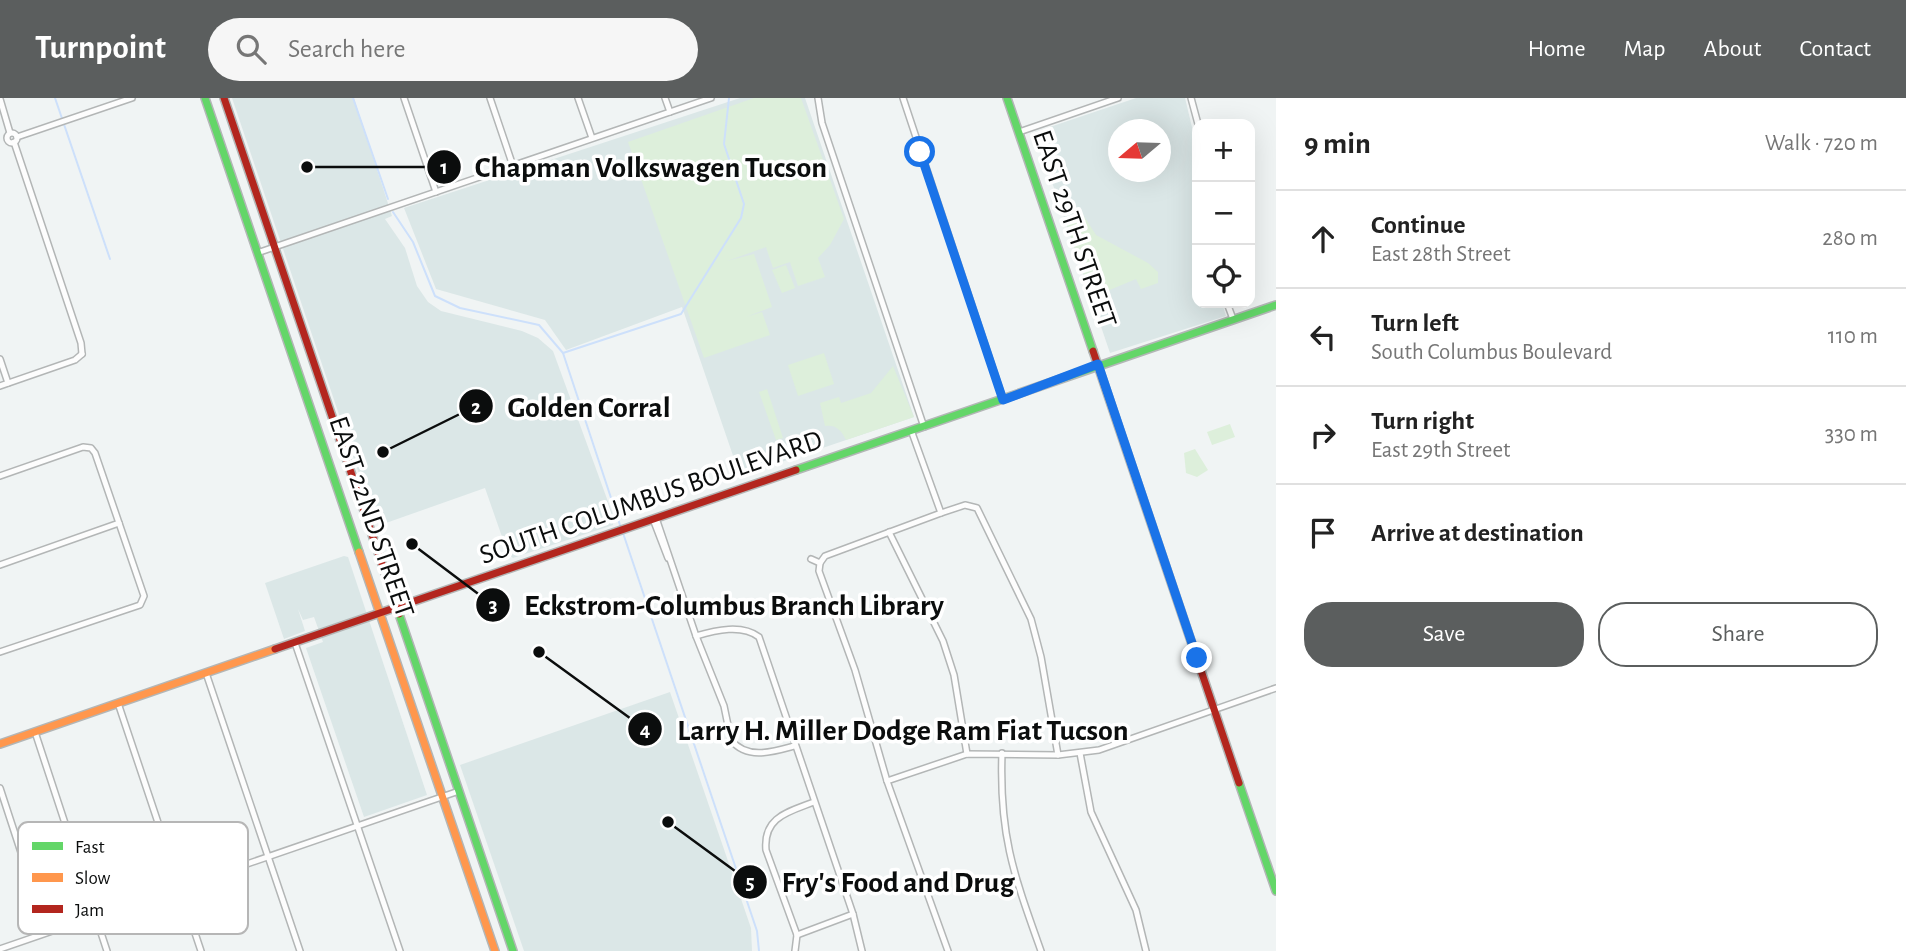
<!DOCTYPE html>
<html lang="en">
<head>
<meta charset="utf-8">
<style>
  :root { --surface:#fff; --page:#f6f6f6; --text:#222; --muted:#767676; --line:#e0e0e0; --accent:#5b5e5e }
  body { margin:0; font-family:"Alegreya Sans",sans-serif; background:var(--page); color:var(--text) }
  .controls { position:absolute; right:21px; top:21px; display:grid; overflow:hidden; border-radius:14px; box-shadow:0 7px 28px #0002 }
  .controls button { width:63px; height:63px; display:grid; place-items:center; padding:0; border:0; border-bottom:2px solid var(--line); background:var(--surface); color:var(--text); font:35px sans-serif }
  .compass { position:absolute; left:1108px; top:21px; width:63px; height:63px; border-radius:50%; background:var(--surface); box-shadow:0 7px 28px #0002; rotate:251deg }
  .stop { position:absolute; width:21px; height:21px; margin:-16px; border:5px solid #1a73e8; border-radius:50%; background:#fff }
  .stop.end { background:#1a73e8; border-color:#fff; box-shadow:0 2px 7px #0008 }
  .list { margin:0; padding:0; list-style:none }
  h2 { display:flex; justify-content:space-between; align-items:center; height:91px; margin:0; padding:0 28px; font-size:30px }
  h2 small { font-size:23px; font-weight:400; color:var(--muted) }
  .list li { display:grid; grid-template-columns:46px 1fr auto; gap:21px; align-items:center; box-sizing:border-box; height:98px; padding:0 28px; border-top:2px solid var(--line) }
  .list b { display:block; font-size:26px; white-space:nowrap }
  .list p { margin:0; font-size:23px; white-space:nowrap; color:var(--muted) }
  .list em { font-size:23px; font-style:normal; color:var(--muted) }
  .actions { display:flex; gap:14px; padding:21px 28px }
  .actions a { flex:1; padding:16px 0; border:2px solid var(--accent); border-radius:28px; text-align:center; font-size:24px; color:var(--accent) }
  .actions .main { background:var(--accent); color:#fff }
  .icon { flex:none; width:38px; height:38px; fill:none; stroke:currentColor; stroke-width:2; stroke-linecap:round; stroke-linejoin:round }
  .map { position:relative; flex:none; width:1276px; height:853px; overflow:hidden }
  header { display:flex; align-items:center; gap:42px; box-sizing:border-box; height:98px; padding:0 35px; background:var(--accent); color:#fff }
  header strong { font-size:33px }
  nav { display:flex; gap:38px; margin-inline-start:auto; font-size:24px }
  .search { width:490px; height:63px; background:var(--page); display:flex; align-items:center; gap:18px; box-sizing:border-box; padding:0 24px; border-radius:38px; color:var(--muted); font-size:26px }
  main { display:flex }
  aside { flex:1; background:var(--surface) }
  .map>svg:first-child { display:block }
</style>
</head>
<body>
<header>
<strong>Turnpoint</strong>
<div class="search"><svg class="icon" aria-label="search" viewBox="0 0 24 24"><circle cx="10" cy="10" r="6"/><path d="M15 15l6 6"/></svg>Search here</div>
<nav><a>Home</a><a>Map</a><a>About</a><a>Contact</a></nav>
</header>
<main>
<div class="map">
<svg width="1276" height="853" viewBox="0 0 1276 853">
  <rect width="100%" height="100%" fill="#f0f4f4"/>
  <g fill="#dbe7e7" fill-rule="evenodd">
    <path d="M 232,0 L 354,0 L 392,118 L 385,121 L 405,150 L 417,188 L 428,204 L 441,213 L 522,233 L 538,240 L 553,253 L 614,420 L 613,427 L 513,460 L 508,456 L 485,390 L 386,425 L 376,426 Z"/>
    <path d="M 740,0 L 805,0 L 914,319 L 740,378 L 682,209 L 566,252 L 545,222 L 436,191 L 404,110 Z"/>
    <path d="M 1136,0 L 1185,0 L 1197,50 L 1197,205 L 1222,205 L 1226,218 L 1110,255 L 1035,34 ZM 1118,32 L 1160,32 L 1160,74 L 1118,74 Z"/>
    <path d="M 344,458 L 348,459 L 427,697 L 364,719 L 306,550 L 323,544 L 314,519 L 303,522 L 298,511 L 305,533 L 284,541 L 265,485 Z"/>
    <path d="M 670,594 L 751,830 L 752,853 L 524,853 L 460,667 Z"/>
  </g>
  <g fill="#ddefdb">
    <path d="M 754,0 L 801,0 L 844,121 L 830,147 L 818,160 L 825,179 L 798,188 L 790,164 L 773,170 L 766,149 L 727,163 L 754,156 L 772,209 L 746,219 L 762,214 L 770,237 L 704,260 L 628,44 Z"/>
    <path d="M 1082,115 L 1096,137 L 1148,165 L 1158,174 L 1158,185 L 1141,191 L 1136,181 L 1100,196 L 1102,201 L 1093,204 L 1065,121 Z"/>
    <path d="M 786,167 L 795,190 L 782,195 L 772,172 Z"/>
    <path d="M 824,255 L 834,286 L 798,298 L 788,267 Z"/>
    <path d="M 893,268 L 914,319 L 846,342 C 842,333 836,326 825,328 L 820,305 L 839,299 L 841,305 L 871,295 Z"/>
    <path d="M 767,291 L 783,340 L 776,342 L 759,294 Z"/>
    <path d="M 1230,326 L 1235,339 L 1212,347 L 1207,334 Z"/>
    <path d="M 1195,351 L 1208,372 L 1197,379 L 1186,375 L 1184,355 Z"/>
  </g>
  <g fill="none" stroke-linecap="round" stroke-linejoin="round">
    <g stroke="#cde0fb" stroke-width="2">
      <path d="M 55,0 L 110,161"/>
      <path d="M 353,0 L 388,101"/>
      <path d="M 393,114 L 413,144 L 435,198 L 460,210 L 539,227 L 563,255"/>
      <path d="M 621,430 L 563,255 L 681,216 L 741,120 L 744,106 L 724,46 L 729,0"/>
      <path d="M 623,435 L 757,833 L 759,853"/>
    </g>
    <defs>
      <g id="street">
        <path d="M 404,0 L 436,94"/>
        <path d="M 490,0 L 513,68"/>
        <path d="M 578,0 L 592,40"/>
        <path d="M 665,0 L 670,14"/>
        <path d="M 818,0 L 822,25 L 924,329"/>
        <path d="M 903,0 L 1003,301"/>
        <path d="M 1191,0 L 1198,26"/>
        <path d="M 0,1 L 10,35"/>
        <path d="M 1019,34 L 1118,0"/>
        <circle cx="12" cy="40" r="5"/>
        <path d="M 17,39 L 132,0"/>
        <path d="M 14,44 L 81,245 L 82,256"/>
        <path d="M 257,155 L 711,0"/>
        <path d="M 1227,205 L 1233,221"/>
        <path d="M 0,261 L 8,285"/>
        <path d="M 0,288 L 75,262 L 82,256"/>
        <path d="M 911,332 L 941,415 L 965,407 L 977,410 L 1031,521 L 1041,559 L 1058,657"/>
        <path d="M 0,378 L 83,349 L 91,350 L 95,355 L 144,498 L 140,507 L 0,554"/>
        <path d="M 656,420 L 696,538 L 724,608 L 731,642 C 747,662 772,654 794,648"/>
        <path d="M 653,421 L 668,460"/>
        <path d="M 889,434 L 943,543 L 954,577 L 967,656"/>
        <path d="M 811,461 L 820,465 L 825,458 L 941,415"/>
        <path d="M 820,465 L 819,473 L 855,572 L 887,683 L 948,853"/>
        <path d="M 0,467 L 119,425"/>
        <path d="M 696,538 C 716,532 742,526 759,539 L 853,816 L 862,853"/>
        <path d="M 295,545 L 400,853"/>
        <path d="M 206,575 L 300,853"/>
        <path d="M 118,605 L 201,853"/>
        <path d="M 35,634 L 107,853"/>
        <path d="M 1002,655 C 999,738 1014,777 1041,853"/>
        <path d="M 1080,655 L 1091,714 L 1136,812 L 1146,853"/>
        <path d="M 887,683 L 967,656 L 1058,657 L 1099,652 L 1276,590"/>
        <path d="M 0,690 L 47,834"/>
        <path d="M 797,837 L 853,816"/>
        <path d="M 0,851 L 459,693"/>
        <path d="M 795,853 L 797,837 L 766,752 C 763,719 788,714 814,704"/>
      </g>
      <g id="fast">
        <path d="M 205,0 L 359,454"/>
        <path d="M 1007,0 L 1093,253"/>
        <path d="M 796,372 L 1276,207"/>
        <path d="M 399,516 L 513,853"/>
        <path d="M 1239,685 L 1276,793"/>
      </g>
      <g id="slow">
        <path d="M 359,454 L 495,853"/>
        <path d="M 0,646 L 275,551"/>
      </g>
      <g id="jam">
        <path d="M 224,0 L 399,516"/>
        <path d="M 1093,253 L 1239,685"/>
        <path d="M 275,551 L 796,372"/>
      </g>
    </defs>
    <use href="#street" stroke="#b3b6b6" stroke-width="8"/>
    <use href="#fast" stroke="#b3b6b6" stroke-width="10"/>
    <use href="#slow" stroke="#b3b6b6" stroke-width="10"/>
    <use href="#jam" stroke="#b3b6b6" stroke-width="10"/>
    <use href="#street" stroke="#fdfdfd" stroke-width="5"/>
    <use href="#fast" stroke="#63d668" stroke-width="7"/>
    <use href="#slow" stroke="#ff974d" stroke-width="7"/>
    <use href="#jam" stroke="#b3261e" stroke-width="7"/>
  </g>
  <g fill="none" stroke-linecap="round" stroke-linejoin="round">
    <path stroke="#1a73e8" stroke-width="9" d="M 920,54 L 1003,302 L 1098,266 L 1197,560"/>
  </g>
  <g text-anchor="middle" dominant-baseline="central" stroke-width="7" stroke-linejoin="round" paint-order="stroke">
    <g font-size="28" fill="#0b0d0d" stroke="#fff">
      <text transform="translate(1074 131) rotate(71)">EAST 29TH STREET</text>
      <text transform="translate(651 400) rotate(-19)">SOUTH COLUMBUS BOULEVARD</text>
      <text transform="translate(371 419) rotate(71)">EAST 22ND STREET</text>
    </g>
  </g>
  <rect x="18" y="724" width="230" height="112" rx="10" fill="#fff" stroke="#b6b6b6" stroke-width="2"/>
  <rect x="32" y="744" width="31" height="8" fill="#63d668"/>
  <rect x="32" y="775" width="31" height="9" fill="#ff974d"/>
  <rect x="32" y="807" width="31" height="8" fill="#b3261e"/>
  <g font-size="19" fill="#0b0d0d">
    <text x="75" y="755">Fast</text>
    <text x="75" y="786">Slow</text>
    <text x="75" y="818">Jam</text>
  </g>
  <path fill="none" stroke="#0b0d0d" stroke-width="2.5" d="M307 69L444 69M383 354L476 308M412 446L493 507M539 554L645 631M668 724L750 784"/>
  <g fill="#0b0d0d" stroke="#fff" stroke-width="2.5">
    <circle cx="307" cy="69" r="7"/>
    <circle cx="383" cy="354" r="7"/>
    <circle cx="412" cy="446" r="7"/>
    <circle cx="539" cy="554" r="7"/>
    <circle cx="668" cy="724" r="7"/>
    <circle cx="444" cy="69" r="18"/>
    <circle cx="476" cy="308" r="18"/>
    <circle cx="493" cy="507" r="18"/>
    <circle cx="645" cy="631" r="18"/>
    <circle cx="750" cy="784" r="18"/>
  </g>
  <g font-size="21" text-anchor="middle" font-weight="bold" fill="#fff">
    <text x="444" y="76">1</text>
    <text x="476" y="316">2</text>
    <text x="493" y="514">3</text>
    <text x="645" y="638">4</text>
    <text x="750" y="791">5</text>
  </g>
  <g font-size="30" text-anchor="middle" font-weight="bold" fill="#0b0d0d" stroke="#fff" stroke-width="7" stroke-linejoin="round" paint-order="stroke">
    <text x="651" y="79">Chapman Volkswagen Tucson</text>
    <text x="589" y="319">Golden Corral</text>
    <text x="734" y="517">Eckstrom-Columbus Branch Library</text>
    <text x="903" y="642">Larry H. Miller Dodge Ram Fiat Tucson</text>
    <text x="898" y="794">Fry's Food and Drug</text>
  </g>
</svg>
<div class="controls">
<button>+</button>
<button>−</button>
<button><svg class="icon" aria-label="locate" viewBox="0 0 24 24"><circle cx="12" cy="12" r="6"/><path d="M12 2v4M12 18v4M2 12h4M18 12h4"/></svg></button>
</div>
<svg class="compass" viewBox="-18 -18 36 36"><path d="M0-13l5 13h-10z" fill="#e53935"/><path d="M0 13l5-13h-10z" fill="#767676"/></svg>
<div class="stop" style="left:920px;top:54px"></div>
<div class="stop end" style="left:1197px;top:560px"></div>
</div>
<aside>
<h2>9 min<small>Walk · 720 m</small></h2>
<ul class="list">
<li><svg class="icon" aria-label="ahead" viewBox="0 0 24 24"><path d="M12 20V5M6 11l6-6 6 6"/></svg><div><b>Continue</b><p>East 28th Street</p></div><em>280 m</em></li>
<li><svg class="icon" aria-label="left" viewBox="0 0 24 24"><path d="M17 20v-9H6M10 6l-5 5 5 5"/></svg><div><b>Turn left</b><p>South Columbus Boulevard</p></div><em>110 m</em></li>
<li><svg class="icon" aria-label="right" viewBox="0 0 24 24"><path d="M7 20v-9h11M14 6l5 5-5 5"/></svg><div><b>Turn right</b><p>East 29th Street</p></div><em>330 m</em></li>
<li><svg class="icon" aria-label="arrive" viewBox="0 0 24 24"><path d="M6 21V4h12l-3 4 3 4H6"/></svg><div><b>Arrive at destination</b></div></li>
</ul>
<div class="actions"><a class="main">Save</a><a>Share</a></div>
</aside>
</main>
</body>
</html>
